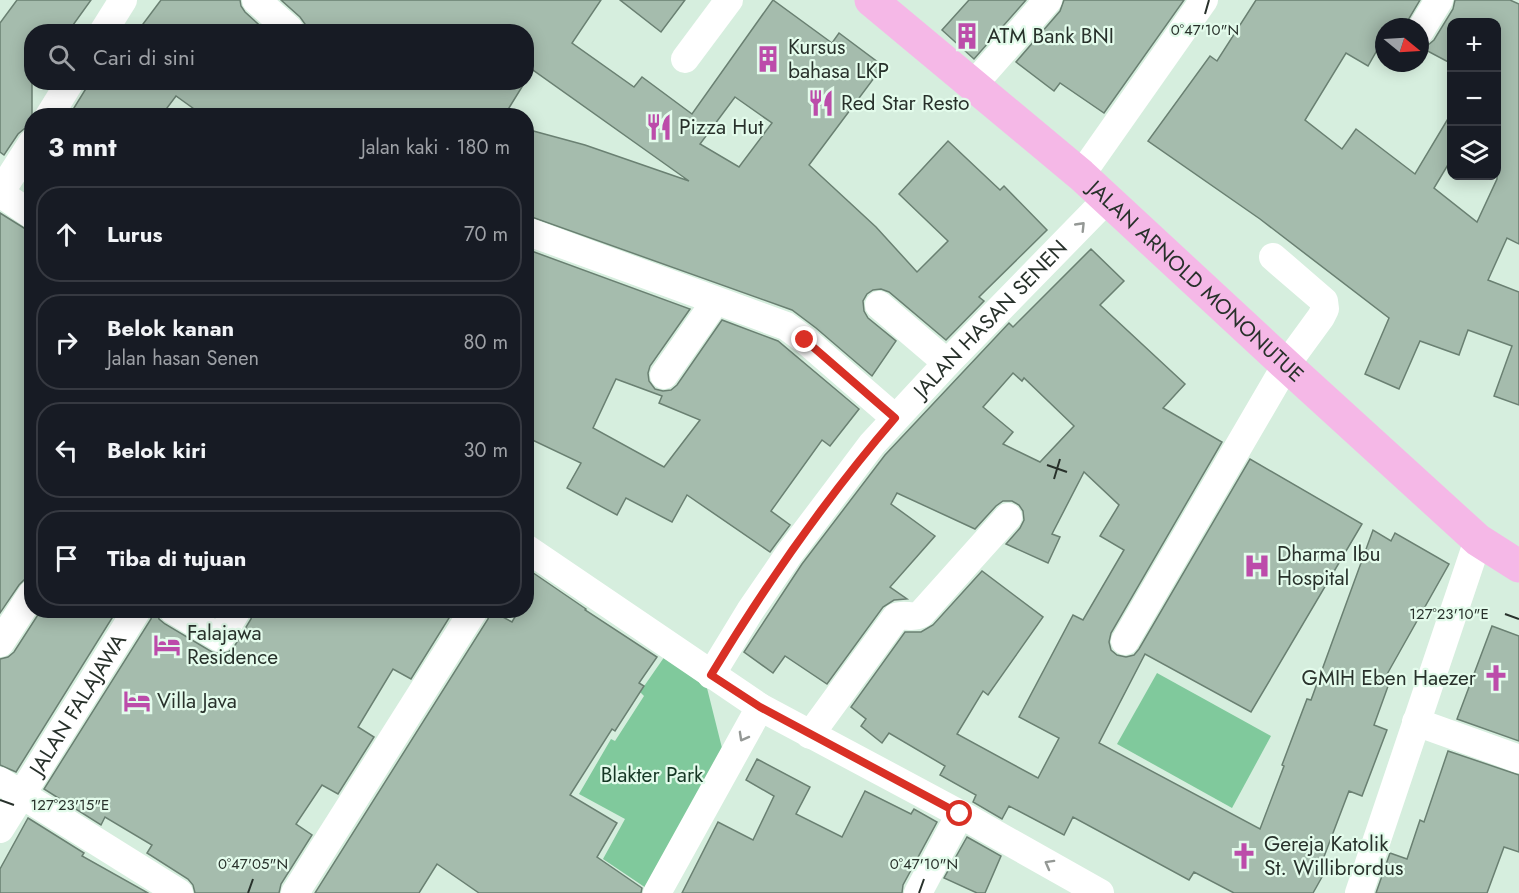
<!DOCTYPE html>
<html lang="id">
<head>
<meta charset="utf-8">
<style>
  :root { --surface:#171b24; --page:#20242c; --text:#f1f3f6; --muted:#9ea1a6; --line:#363941 }
  body { margin:0; font-family:Jost,sans-serif; background:var(--page); color:var(--text) }
  .controls { position:absolute; right:18px; top:18px; display:grid; overflow:hidden; border-radius:12px; box-shadow:0 3px 15px #0003 }
  .controls button { width:54px; height:54px; display:grid; place-items:center; padding:0; border:0; border-bottom:2px solid var(--line); background:var(--surface); color:var(--text); font:30px sans-serif }
  .compass { position:absolute; left:1375px; top:18px; width:54px; height:54px; border-radius:50%; background:var(--surface); box-shadow:0 3px 15px #0003; rotate:108deg }
  .stop { position:absolute; width:18px; height:18px; margin:-14px; border:4px solid #d93025; border-radius:50%; background:#fff }
  .stop.end { background:#d93025; border-color:#fff; box-shadow:0 2px 6px #0008 }
  .list { margin:0; padding:0; list-style:none }
  h2 { display:flex; justify-content:space-between; align-items:center; height:78px; margin:0; padding:0 24px; font-size:26px }
  h2 small { font-size:20px; font-weight:400; color:var(--muted) }
  .list li { display:grid; grid-template-columns:39px 1fr auto; gap:18px; align-items:center; box-sizing:border-box; height:96px; margin:0 12px 12px; padding:0 12px; border:2px solid var(--line); border-radius:24px }
  .list b { display:block; font-size:22px; white-space:nowrap }
  .list p { margin:0; font-size:20px; white-space:nowrap; color:var(--muted) }
  .list em { font-size:20px; font-style:normal; color:var(--muted) }
  .icon { flex:none; width:33px; height:33px; fill:none; stroke:currentColor; stroke-width:2; stroke-linecap:round; stroke-linejoin:round }
  .map { position:relative; flex:none; width:1519px; height:893px; overflow:hidden }
  .search { position:absolute; background:var(--surface); box-shadow:0 3px 15px #0003; left:24px; top:24px; width:510px; height:66px; display:flex; align-items:center; gap:15px; box-sizing:border-box; padding:0 21px; border-radius:24px; color:var(--muted); font-size:22px }
  .panel { position:absolute; background:var(--surface); box-shadow:0 3px 15px #0003; left:24px; top:108px; width:510px; height:510px; border-radius:24px }
  .map>svg:first-child { display:block }
</style>
</head>
<body>
<div class="map">
<svg width="1519" height="893" viewBox="0 0 1519 893">
  <rect width="100%" height="100%" fill="#d6eede"/>
  <g fill="#80c99c">
    <path d="M 665,656 L 706,684 L 722,748 L 646,888 L 603,859 L 625,819 L 579,794 L 611,739 L 615,741 L 644,696 L 640,692 Z"/>
    <path d="M 1157,673 L 1271,736 L 1232,808 L 1117,744 Z"/>
  </g>
  <g fill="#a5bcad" stroke="#6a8072" stroke-width="1.5" fill-rule="evenodd">
    <path d="M 17,0 L 91,0 L 68,32 L 32,32 L 32,127 L 24,129 L 18,134 L 4,155 L 0,152 L 0,23 Z"/>
    <path d="M 161,0 L 240,0 L 241,6 L 245,12 L 267,32 L 137,32 Z"/>
    <path d="M 281,0 L 601,0 L 572,43 L 634,87 L 642,77 L 692,114 L 773,0 L 832,43 L 839,33 L 883,66 L 809,165 L 876,227 L 917,272 L 948,241 L 899,194 L 948,141 L 1000,190 L 1004,186 L 1047,230 L 979,297 L 984,301 L 946,340 L 889,292 L 881,289 L 873,290 L 867,294 L 863,301 L 864,311 L 868,318 L 896,341 L 872,376 L 816,328 L 792,310 L 526,215 L 526,129 L 585,145 L 689,181 L 526,65 L 526,32 L 305,32 L 305,24 L 300,17 ZM 735,97 L 772,123 L 739,167 L 700,144 Z"/>
    <path d="M 620,0 L 685,0 L 661,32 Z"/>
    <path d="M 969,0 L 1026,0 L 974,59 L 942,30 Z"/>
    <path d="M 1064,0 L 1184,0 L 1104,113 L 1060,83 L 1054,91 L 1016,62 L 1060,11 Z"/>
    <path d="M 1256,0 L 1420,0 L 1404,27 L 1384,27 L 1384,38 L 1368,66 L 1346,53 L 1305,120 L 1342,149 L 1356,129 L 1415,174 L 1452,112 L 1452,158 L 1434,188 L 1477,222 L 1497,179 L 1497,22 L 1452,22 L 1452,64 L 1420,47 L 1428,45 L 1434,40 L 1453,9 L 1455,0 L 1510,0 L 1519,4 L 1519,244 L 1507,238 L 1488,280 L 1519,292 L 1519,405 L 1494,396 L 1512,346 L 1468,330 L 1459,355 L 1420,341 L 1399,389 L 1365,374 L 1389,318 L 1260,219 L 1148,141 L 1210,56 L 1217,61 Z"/>
    <path d="M 90,82 L 525,82 L 504,116 L 204,116 L 176,96 L 161,116 L 69,116 Z"/>
    <path d="M 0,213 L 32,233 L 32,578 L 24,580 L 19,585 L 0,613 Z"/>
    <path d="M 526,249 L 690,309 L 650,366 L 648,373 L 649,381 L 655,389 L 663,391 L 671,390 L 677,385 L 722,320 L 778,341 L 859,409 L 830,446 L 822,440 L 771,511 L 790,525 L 770,552 L 687,495 L 672,522 L 626,498 L 617,515 L 567,488 L 581,463 L 526,437 ZM 616,379 L 662,396 L 659,403 L 700,420 L 664,467 L 593,428 Z"/>
    <path d="M 1091,249 L 1124,281 L 1100,305 L 1185,384 L 1163,408 L 1222,442 L 1111,633 L 1109,642 L 1111,650 L 1117,655 L 1126,657 L 1134,655 L 1139,649 L 1250,459 L 1362,524 L 1251,712 L 1145,654 L 1099,743 L 1260,829 L 1284,766 L 1282,765 L 1307,699 L 1311,700 L 1373,530 L 1391,541 L 1395,533 L 1449,564 L 1386,676 L 1391,678 L 1374,725 L 1387,730 L 1362,796 L 1349,791 L 1317,875 L 1322,877 L 1313,893 L 1234,893 L 1194,872 L 1189,880 L 1073,817 L 1064,835 L 1009,806 L 1002,819 L 973,802 L 976,795 L 940,775 L 945,766 L 889,733 L 882,743 L 861,726 L 866,719 L 851,707 L 905,632 L 921,632 L 933,625 L 982,571 L 1043,617 L 988,695 L 983,691 L 957,734 L 1038,778 L 1059,738 L 1019,717 L 1073,615 L 1083,620 L 1124,550 L 1100,536 L 1119,505 L 1084,472 L 1052,534 L 1060,537 L 1048,563 L 1006,544 L 1020,528 L 1024,520 L 1023,511 L 1019,505 L 1012,501 L 1003,501 L 996,506 L 975,529 L 897,493 L 891,504 L 935,536 L 890,587 L 907,599 L 894,600 L 883,607 L 827,684 L 785,656 L 773,673 L 744,652 L 802,564 L 885,455 L 1009,323 L 1013,327 ZM 1013,373 L 1022,381 L 1024,378 L 1074,426 L 1040,462 L 1003,444 L 1013,432 L 983,407 Z"/>
    <path d="M 526,568 L 586,609 L 585,610 L 657,657 L 639,683 L 644,686 L 615,731 L 612,729 L 570,795 L 617,823 L 597,857 L 642,888 L 641,893 L 479,893 L 437,864 L 419,893 L 315,893 L 488,619 L 490,610 L 512,622 L 519,610 L 526,610 Z"/>
    <path d="M 41,610 L 117,610 L 16,772 L 0,765 L 0,659 L 8,657 L 14,652 Z"/>
    <path d="M 153,610 L 157,610 L 159,619 L 165,624 L 212,652 L 220,654 L 228,652 L 234,647 L 251,619 L 253,610 L 454,610 L 411,679 L 393,669 L 358,727 L 374,737 L 338,794 L 322,785 L 296,824 L 312,835 L 281,884 L 279,893 L 195,893 L 193,885 L 188,879 L 147,853 L 152,845 L 105,817 L 101,825 L 44,789 L 151,619 Z"/>
    <path d="M 1492,626 L 1519,636 L 1519,741 L 1457,719 Z"/>
    <path d="M 1448,751 L 1519,775 L 1519,852 L 1504,847 L 1487,893 L 1376,893 L 1390,853 L 1407,859 L 1420,820 L 1424,822 Z"/>
    <path d="M 757,759 L 810,787 L 796,814 L 842,837 L 865,791 L 911,814 L 914,809 L 937,822 L 903,885 L 902,893 L 682,893 L 718,822 L 753,840 L 774,796 L 746,780 Z"/>
    <path d="M 28,818 L 84,853 L 82,856 L 148,893 L 0,893 L 0,869 Z"/>
    <path d="M 967,837 L 1001,856 L 985,893 L 977,893 L 944,878 Z"/>
  </g>
  <g fill="none" stroke-linecap="round" stroke-linejoin="round">
    <g stroke="#fff" stroke-width="28">
      <path d="M 256,0 L 289,29"/>
      <path d="M 1420,31 L 1439,0"/>
      <path d="M 103,32 L 123,0"/>
      <path d="M 685,59 L 729,0"/>
      <path d="M 974,84 L 1048,0"/>
      <path d="M 49,116 L 70,82"/>
      <path d="M 1081,175 L 1204,0"/>
      <path d="M 0,193 L 32,143"/>
      <path d="M 0,193 L 32,215"/>
      <path d="M 526,231 L 786,326 L 805,340 L 895,418"/>
      <path d="M 879,305 L 947,363"/>
      <path d="M 664,375 L 715,302"/>
      <path d="M 526,548 L 760,707"/>
      <path d="M 173,610 L 220,638 L 237,610"/>
      <path d="M 1125,641 L 1286,365 L 1321,317 L 1325,309 L 1324,301 L 1273,257"/>
      <path d="M 0,643 L 32,594"/>
      <path id="s1" d="M 711,675 L 750,611 L 789,554 L 872,444 L 947,363 L 1107,199"/>
      <path d="M 1416,722 L 1519,759"/>
      <path d="M 810,735 L 896,617 C 904,613 913,619 921,614 L 1008,517"/>
      <path d="M 0,781 L 179,893"/>
      <path id="s2" d="M 0,829 L 137,610"/>
      <path d="M 295,893 L 474,610"/>
      <path d="M 657,893 L 760,707 L 960,814 L 1100,893"/>
      <path d="M 918,893 L 960,814"/>
      <path d="M 1359,893 L 1478,540"/>
    </g>
    <path stroke="#f5b8e7" stroke-width="33" id="s3" d="M 871,0 L 1081,175 L 1286,365 L 1478,540 L 1519,566"/>
  </g>
  <defs><path id="oneway-chevron" d="M-2-3.5L2.5 0L-2 3.5" fill="none" stroke-width="1.6" stroke-linecap="round" stroke-linejoin="round" transform="scale(1.5)"/></defs>
  <g stroke="#949895">
    <use href="#oneway-chevron" transform="translate(1081 226) rotate(-46)"/>
    <use href="#oneway-chevron" transform="translate(743 737) rotate(119)"/>
    <use href="#oneway-chevron" transform="translate(1049 864) rotate(-151)"/>
  </g>
  <g fill="none" stroke-linecap="round" stroke-linejoin="round">
    <path stroke="#d93025" stroke-width="8" d="M 805,340 L 895,418 C 826,498 766,584 711,675 L 760,707 L 960,814"/>
  </g>
  <path fill="none" stroke="#28312b" stroke-width="2" d="M 1205,14 L 1209,0M 1047,465 L 1067,472M 1054,479 L 1060,459M 1505,614 L 1519,619M 0,800 L 14,805M 248,893 L 253,879M 919,893 L 924,879"/>
  <defs>
    <symbol id="building-bare" viewBox="-9 -9 18 18"><path d="M-4-6H4V6H1V3H-1V6H-4ZM-2.5-4.3h1.7v1.8h-1.7ZM.8-4.3h1.7v1.8H.8ZM-2.5-1h1.7V.8h-1.7ZM.8-1h1.7V.8H.8Z" fill="#bc4caa" stroke="#e3fbeb" stroke-width="2.5" paint-order="stroke"/></symbol>
    <symbol id="restaurant-bare" viewBox="-9 -9 18 18"><path d="M-5-6h1v4h1v-4h1v4h1v-4h1v5L-1.5 .5V6h-2V.5L-5-1ZM5-6V6H3V1.5H1.5Q1.5-4 5-6Z" fill="#bc4caa" stroke="#e3fbeb" stroke-width="2.5" paint-order="stroke"/></symbol>
    <symbol id="hospital-bare" viewBox="-9 -9 18 18"><path d="M-5-5h3v3.5h4V-5h3V5h-3V1.5h-4V5h-3Z" fill="#bc4caa" stroke="#e3fbeb" stroke-width="2.5" paint-order="stroke"/></symbol>
    <symbol id="hotel-bare" viewBox="-9 -9 18 18"><path d="M-6-4.5h1.5V1H6V5H4.5V3h-9V5H-6ZM-4 0a1.8 1.8 0 1 1 3.6 0ZM.5 0V-2.5h3Q6-2.5 6 0Z" fill="#bc4caa" stroke="#e3fbeb" stroke-width="2.5" paint-order="stroke"/></symbol>
    <symbol id="church-bare" viewBox="-9 -9 18 18"><path d="M-1.2-6h2.4v3.5h3.3v2.4h-3.3V6h-2.4V-.1h-3.3v-2.4h3.3Z" fill="#bc4caa" stroke="#e3fbeb" stroke-width="2.5" paint-order="stroke"/></symbol>
  </defs>
  <g fill-rule="evenodd">
    <use href="#building-bare" x="948" y="17" width="38" height="38"/>
    <use href="#building-bare" x="749" y="40" width="38" height="38"/>
    <use href="#restaurant-bare" x="802" y="84" width="38" height="38"/>
    <use href="#restaurant-bare" x="640" y="108" width="38" height="38"/>
    <use href="#hospital-bare" x="1238" y="547" width="38" height="38"/>
    <use href="#hotel-bare" x="148" y="626" width="38" height="38"/>
    <use href="#church-bare" x="1477" y="659" width="38" height="38"/>
    <use href="#hotel-bare" x="118" y="682" width="38" height="38"/>
    <use href="#church-bare" x="1225" y="837" width="38" height="38"/>
  </g>
  <g text-anchor="middle" dominant-baseline="central" stroke-width="4.5" stroke-linejoin="round" paint-order="stroke">
    <g font-size="21" fill="#28312b" stroke="#e3fbeb" text-anchor="start">
      <text x="987" y="36">ATM Bank BNI</text>
      <text x="788" y="47">Kursus<tspan x="788" dy="24">bahasa LKP</tspan></text>
      <text x="841" y="103">Red Star Resto</text>
      <text x="679" y="127">Pizza Hut</text>
      <text x="1277" y="554">Dharma Ibu<tspan x="1277" dy="24">Hospital</tspan></text>
      <text x="187" y="633">Falajawa<tspan x="187" dy="24">Residence</tspan></text>
      <text x="1476" y="678" text-anchor="end">GMIH Eben Haezer</text>
      <text x="157" y="701">Villa Java</text>
      <text x="1264" y="844">Gereja Katolik<tspan x="1264" dy="24">St. Willibrordus</tspan></text>
    </g>
    <g font-size="21" fill="#28312b" stroke="#e3fbeb">
      <text stroke="none"><textPath href="#s3" startOffset="430">JALAN ARNOLD MONONUTUE</textPath></text>
      <text stroke="none"><textPath href="#s1" startOffset="454">JALAN HASAN SENEN</textPath></text>
      <text stroke="none"><textPath href="#s2" startOffset="147">JALAN FALAJAWA</textPath></text>
    </g>
    <g font-size="21" fill="#153724" stroke="#e3fbeb">
      <text x="652" y="775">Blakter Park</text>
    </g>
  </g>
  <g font-size="15" text-anchor="middle" fill="#28312b" stroke="#e3fbeb" stroke-width="4.5" stroke-linejoin="round" paint-order="stroke">
    <text x="1205" y="35">0°47'10"N</text>
    <text x="1449" y="619">127°23'10"E</text>
    <text x="70" y="810">127°23'15"E</text>
    <text x="253" y="869">0°47'05"N</text>
    <text x="924" y="869">0°47'10"N</text>
  </g>
</svg>
<div class="controls">
<button>+</button>
<button>−</button>
<button><svg class="icon" aria-label="layers" viewBox="0 0 24 24"><path d="M12 4l9 5-9 5-9-5zM3 14l9 5 9-5"/></svg></button>
</div>
<svg class="compass" viewBox="-18 -18 36 36"><path d="M0-13l5 13h-10z" fill="#e53935"/><path d="M0 13l5-13h-10z" fill="#9ea1a6"/></svg>
<div class="stop" style="left:960px;top:814px"></div>
<div class="stop end" style="left:805px;top:340px"></div>
<div class="search"><svg class="icon" aria-label="search" viewBox="0 0 24 24"><circle cx="10" cy="10" r="6"/><path d="M15 15l6 6"/></svg>Cari di sini</div>
<section class="panel">
<h2>3 mnt<small>Jalan kaki · 180 m</small></h2>
<ul class="list">
<li><svg class="icon" aria-label="ahead" viewBox="0 0 24 24"><path d="M12 20V5M6 11l6-6 6 6"/></svg><div><b>Lurus</b></div><em>70 m</em></li>
<li><svg class="icon" aria-label="right" viewBox="0 0 24 24"><path d="M7 20v-9h11M14 6l5 5-5 5"/></svg><div><b>Belok kanan</b><p>Jalan hasan Senen</p></div><em>80 m</em></li>
<li><svg class="icon" aria-label="left" viewBox="0 0 24 24"><path d="M17 20v-9H6M10 6l-5 5 5 5"/></svg><div><b>Belok kiri</b></div><em>30 m</em></li>
<li><svg class="icon" aria-label="arrive" viewBox="0 0 24 24"><path d="M6 21V4h12l-3 4 3 4H6"/></svg><div><b>Tiba di tujuan</b></div></li>
</ul>
</section>
</div>
</body>
</html>
